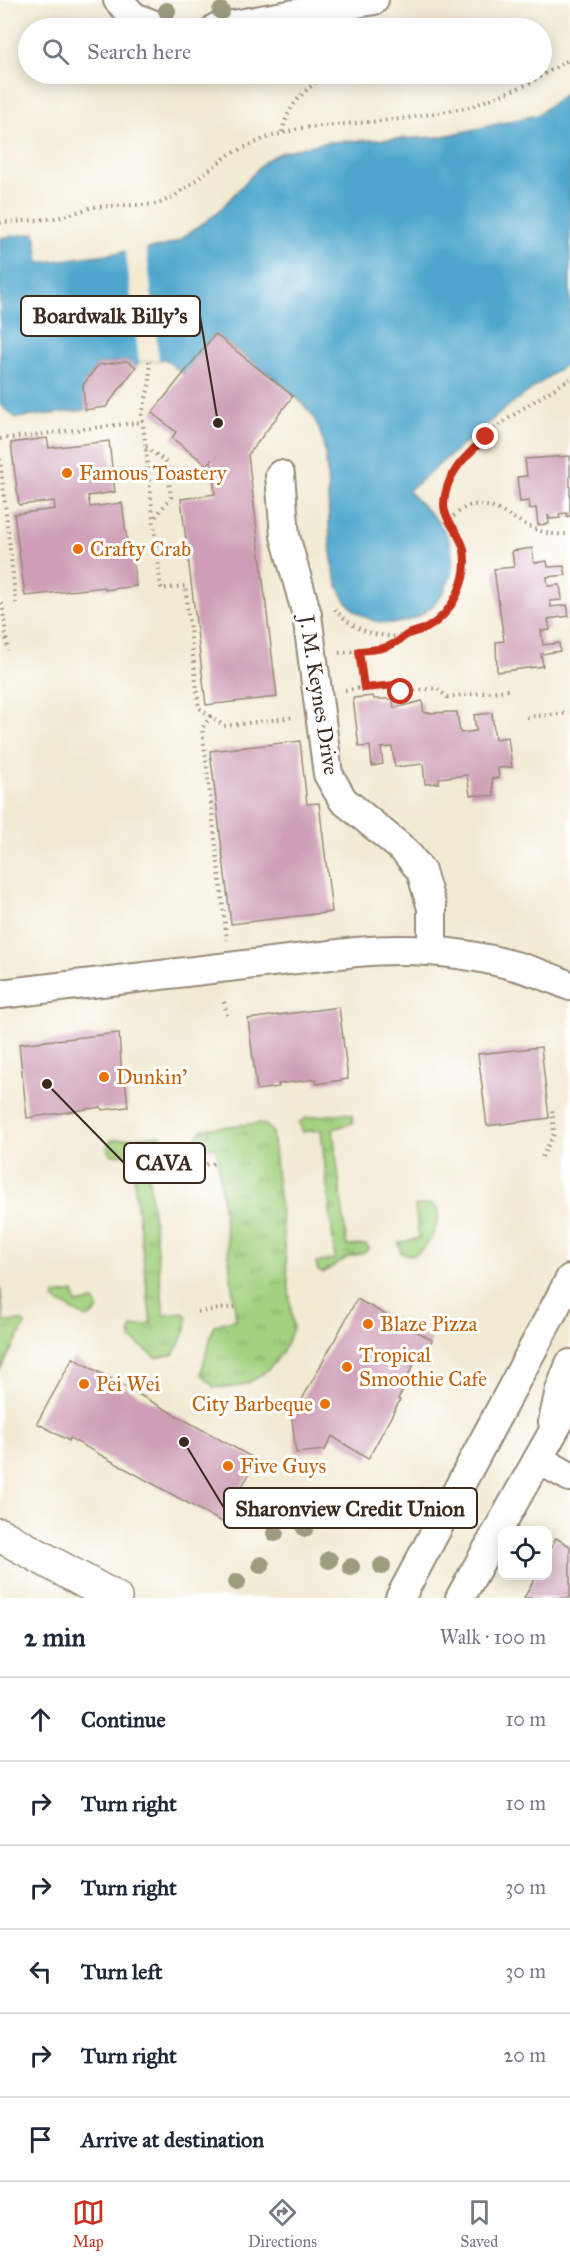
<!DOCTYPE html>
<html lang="en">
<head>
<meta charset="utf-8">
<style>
  :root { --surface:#fff; --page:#f6f6f7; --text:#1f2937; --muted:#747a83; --line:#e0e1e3; --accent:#c8321e }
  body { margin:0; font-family:"IM FELL Great Primer",serif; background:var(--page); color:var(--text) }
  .controls { position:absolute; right:18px; bottom:18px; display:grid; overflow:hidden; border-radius:12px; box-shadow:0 3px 15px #0003 }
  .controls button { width:54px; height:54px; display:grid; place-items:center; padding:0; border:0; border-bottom:2px solid var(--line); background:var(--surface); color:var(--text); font:30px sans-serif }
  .stop { position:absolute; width:18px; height:18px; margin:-14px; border:4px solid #c8321e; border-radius:50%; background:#fff }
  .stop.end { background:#c8321e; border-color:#fff; box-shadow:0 2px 6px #0008 }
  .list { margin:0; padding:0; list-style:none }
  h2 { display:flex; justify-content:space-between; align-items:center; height:78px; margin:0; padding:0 24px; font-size:26px }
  h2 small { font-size:20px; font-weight:400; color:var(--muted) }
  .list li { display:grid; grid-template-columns:39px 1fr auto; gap:18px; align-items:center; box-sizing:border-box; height:84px; padding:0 24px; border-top:2px solid var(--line) }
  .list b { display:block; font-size:22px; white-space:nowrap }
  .list em { font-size:20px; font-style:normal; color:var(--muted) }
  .icon { flex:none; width:33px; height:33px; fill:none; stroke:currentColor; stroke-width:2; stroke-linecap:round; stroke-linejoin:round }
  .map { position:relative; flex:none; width:570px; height:1598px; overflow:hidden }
  .search { position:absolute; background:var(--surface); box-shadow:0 3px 15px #0003; left:18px; right:18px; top:18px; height:66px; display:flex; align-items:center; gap:15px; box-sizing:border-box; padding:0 21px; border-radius:33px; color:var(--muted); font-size:22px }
  .sheet { height:582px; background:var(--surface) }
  nav { display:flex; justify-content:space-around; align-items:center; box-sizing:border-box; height:84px; border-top:2px solid var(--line); background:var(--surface); font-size:16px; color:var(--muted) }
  nav a { display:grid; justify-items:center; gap:3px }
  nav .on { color:var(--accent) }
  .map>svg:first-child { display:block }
</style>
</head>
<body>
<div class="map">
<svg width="570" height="1598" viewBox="0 0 570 1598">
  <defs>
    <pattern id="grass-tufts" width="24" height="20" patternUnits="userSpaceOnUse" patternTransform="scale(1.5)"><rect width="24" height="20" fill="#a2d17f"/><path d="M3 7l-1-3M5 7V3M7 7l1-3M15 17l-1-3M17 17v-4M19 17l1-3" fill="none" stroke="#85aa67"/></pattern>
  </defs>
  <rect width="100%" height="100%" fill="#fff"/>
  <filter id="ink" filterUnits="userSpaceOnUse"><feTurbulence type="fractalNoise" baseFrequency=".0167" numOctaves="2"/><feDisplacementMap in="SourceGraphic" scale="12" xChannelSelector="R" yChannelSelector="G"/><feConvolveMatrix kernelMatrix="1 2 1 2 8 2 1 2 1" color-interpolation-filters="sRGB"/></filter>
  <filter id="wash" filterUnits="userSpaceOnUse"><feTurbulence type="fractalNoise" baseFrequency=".008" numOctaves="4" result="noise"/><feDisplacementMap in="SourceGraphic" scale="24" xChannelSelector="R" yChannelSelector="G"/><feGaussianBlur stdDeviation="1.35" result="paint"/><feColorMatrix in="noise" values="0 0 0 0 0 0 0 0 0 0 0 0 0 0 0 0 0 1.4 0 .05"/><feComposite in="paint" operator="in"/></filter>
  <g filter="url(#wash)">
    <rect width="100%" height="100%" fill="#f2ead3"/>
    <g fill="url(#grass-tufts)" stroke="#6e7e4e" stroke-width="1.5">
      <path d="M 345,1113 L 352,1115 L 353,1123 L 333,1129 L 347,1246 L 366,1245 L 369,1248 L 364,1253 L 348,1257 L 323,1273 L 318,1271 L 316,1263 L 335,1259 L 321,1130 L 303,1132 L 299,1123 L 305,1118 Z"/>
      <path d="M 259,1123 L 267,1126 L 272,1132 L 293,1327 C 282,1363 254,1392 214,1387 L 201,1373 L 214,1325 L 236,1319 L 216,1147 L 196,1149 L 195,1139 L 203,1129 Z"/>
      <path d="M 161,1135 L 166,1144 L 164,1148 L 146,1151 L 164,1315 L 183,1313 L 187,1316 L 186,1330 L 174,1354 L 157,1358 L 131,1339 L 130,1331 L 133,1327 L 151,1324 L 131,1154 L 113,1155 L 108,1152 L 107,1145 L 112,1140 Z"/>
      <path d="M 432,1204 L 438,1209 C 439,1227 430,1248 413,1255 L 401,1253 L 399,1243 L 419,1238 L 415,1206 Z"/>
      <path d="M 0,1284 L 4,1322 L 22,1321 L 25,1325 L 0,1370 Z"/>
      <path d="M 74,1292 L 76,1304 L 94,1301 L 98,1308 L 95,1314 L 86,1318 L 53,1299 L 55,1295 Z"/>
    </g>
    <path fill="#50a7cd" stroke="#466876" stroke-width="1.5" d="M 570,90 L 570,361 L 505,409 L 408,491 C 423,508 444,522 450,544 C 466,597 403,646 357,612 C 311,579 342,468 315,420 C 298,391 242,355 215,334 L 183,374 L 165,359 L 139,362 L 136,367 L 127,361 L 98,365 L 83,385 L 85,410 L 16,418 L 0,405 L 0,238 L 35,233 L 39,263 L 161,247 L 178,241 L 216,214 L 266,160 L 282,152 L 328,142 L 438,137 L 463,132 L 537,115 Z"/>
    <path fill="#f2ead3" d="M 146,246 L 159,360 L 139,362 L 125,248 Z"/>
    <g id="blocks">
      <g fill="#ce9eb6">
        <path d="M 215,334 L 293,396 L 248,455 L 277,697 L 206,705 L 181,499 L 215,494 L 211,460 L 207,465 L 172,438 L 176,432 L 152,413 Z"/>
        <path d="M 127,361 L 136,367 L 106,407 L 85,410 L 83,385 L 98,365 Z"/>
        <path d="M 47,438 L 49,448 L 109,441 L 115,492 L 88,496 L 90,507 L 122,503 L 129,555 L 132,555 L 136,586 L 105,590 L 105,587 L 25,596 L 14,514 L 55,509 L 54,501 L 19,505 L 11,443 Z"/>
        <path d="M 570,456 L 570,516 L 567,517 L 567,513 L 559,514 L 560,518 L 550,519 L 548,515 L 549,524 L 538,525 L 536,508 L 530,509 L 529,501 L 520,502 L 517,477 L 527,476 L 525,459 Z"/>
        <path d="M 532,548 L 534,563 L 547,561 L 548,567 L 564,566 L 566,575 L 547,577 L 548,586 L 560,585 L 562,600 L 550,601 L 551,607 L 567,605 L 569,616 L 548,619 L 550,630 L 541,631 L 543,645 L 559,643 L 560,651 L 541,654 L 543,666 L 497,672 L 496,642 L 504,641 L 494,569 L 514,567 L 512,551 Z"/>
        <path d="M 373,696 L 374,699 L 393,699 L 394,708 L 422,701 L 424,713 L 457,712 L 460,733 L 476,731 L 474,715 L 492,713 L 495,739 L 508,737 L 512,767 L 498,768 L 499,778 L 492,779 L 494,796 L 470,795 L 467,775 L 439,778 L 439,783 L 425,784 L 423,764 L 395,767 L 392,747 L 381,748 L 383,764 L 372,766 L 370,746 L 359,747 L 353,698 Z"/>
        <path d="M 300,741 L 307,804 L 319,803 L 332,912 L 231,924 L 210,751 Z"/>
        <path d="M 339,1007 L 348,1079 L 317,1084 L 316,1079 L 278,1084 L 279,1087 L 257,1090 L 248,1019 Z"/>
        <path d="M 119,1033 L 122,1080 L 125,1080 L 128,1107 L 102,1110 L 101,1107 L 27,1118 L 19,1044 Z"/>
        <path d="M 541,1047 L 549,1118 L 487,1126 L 478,1054 Z"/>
        <path d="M 357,1299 L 432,1340 L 421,1361 L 417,1358 L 407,1378 L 409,1379 L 398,1399 L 400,1400 L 368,1459 L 332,1436 L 325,1450 L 296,1453 L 292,1418 Z"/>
        <path d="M 73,1358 L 257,1460 L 222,1522 L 70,1438 L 69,1441 L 37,1423 Z"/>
        <path d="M 556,1538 L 570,1546 L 570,1598 L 524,1598 L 536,1576 L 548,1576 L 548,1554 Z"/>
      </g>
    </g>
  </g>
  <g filter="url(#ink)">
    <use href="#blocks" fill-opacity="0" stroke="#968a78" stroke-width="1.5"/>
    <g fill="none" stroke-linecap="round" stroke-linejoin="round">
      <defs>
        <g id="minor">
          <path d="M 118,0 L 134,17 L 162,28"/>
          <path d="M 216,28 L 374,0"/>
          <path d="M 280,475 L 285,536 L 307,615 L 328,774 L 343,800 L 405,851 L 421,871 L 432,908 L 432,951"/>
          <path d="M 0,994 L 356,952 C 429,945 504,956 570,986"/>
          <path d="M 553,1422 L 560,1390 L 570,1364"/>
          <path d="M 538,1459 L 570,1477"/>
          <path d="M 400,1598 L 570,1279"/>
          <path d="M 460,1598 L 570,1402"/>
        </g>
        <path id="major" d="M 0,1535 L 115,1598"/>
      </defs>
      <use href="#minor" stroke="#968a78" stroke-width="32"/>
      <use href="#major" stroke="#968a78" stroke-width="36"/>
      <g stroke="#968a78" stroke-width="4" stroke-dasharray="1.5 4.5" stroke-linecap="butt">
        <path d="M 282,132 C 289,103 304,90 328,74"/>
        <path d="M 0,223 L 58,218 L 93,207 L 158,204 L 175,196 L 230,154 L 266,138 L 301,128 L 402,119 L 470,107 L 526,85 L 570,59"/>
        <path d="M 149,361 L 150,381 L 142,415 L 161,589 L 185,586 L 199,708 L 224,726 L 295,717"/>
        <path d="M 0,439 L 143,422"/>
        <path d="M 146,447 L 167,463 L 171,497 L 154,519"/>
        <path d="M 0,459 L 16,603"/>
        <path d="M 449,520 C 455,515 464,506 473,505 C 505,502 532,542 570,533"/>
        <path d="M 2,603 L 8,651"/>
        <path d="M 335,609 C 348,625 366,634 386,636 C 432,641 471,596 464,552 C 459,519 432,515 451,476 C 467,440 536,400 570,379"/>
        <path d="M 0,637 L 6,636"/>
        <path d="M 339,653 L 359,651"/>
        <path d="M 364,688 L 395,685 L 401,692 L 437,688 L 447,697 L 508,690"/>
        <path d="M 345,690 L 364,688 L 359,651 L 391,647 L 406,636"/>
        <path d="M 211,716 L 202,728 L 227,940"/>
        <path d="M 527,717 L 569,713"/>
        <path d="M 224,1002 L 227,1015"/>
        <path d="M 542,1157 L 554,1134 L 552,1108"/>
        <path d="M 182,1167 L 218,1163"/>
        <path d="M 198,1312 L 235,1307"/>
      </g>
      <use href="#minor" stroke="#fff" stroke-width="28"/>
      <use href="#major" stroke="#fff" stroke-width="33"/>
    </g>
    <g fill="#9e9c7f">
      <circle cx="167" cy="11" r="9"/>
      <circle cx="221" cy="11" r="9"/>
      <circle cx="305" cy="1528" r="9"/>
      <circle cx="275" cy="1533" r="9"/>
      <circle cx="329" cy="1560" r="9"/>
      <circle cx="261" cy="1565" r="9"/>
      <circle cx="382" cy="1566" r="9"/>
      <circle cx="351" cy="1567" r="9"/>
      <circle cx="237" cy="1582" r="9"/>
    </g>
  </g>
  <g fill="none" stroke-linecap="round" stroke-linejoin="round" filter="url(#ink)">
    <path stroke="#c8321e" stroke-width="8" d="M 401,692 L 395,685 L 364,688 L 359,651 C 380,649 389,649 405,636 C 411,632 420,631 427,628 C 453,613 469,579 464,550 C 461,533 444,521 444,505 C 445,474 465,457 486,437"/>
  </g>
  <g fill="#e8710a" stroke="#fff" stroke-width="2">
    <circle cx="67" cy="473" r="6"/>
    <circle cx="78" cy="549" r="6"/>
    <circle cx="104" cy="1077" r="6"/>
    <circle cx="368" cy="1324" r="6"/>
    <circle cx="347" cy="1367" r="6"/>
    <circle cx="84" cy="1384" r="6"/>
    <circle cx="325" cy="1404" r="6"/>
    <circle cx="228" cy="1466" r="6"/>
  </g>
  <g text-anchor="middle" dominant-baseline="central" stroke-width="6" stroke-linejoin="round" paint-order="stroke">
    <g font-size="21" fill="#c56008" stroke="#fff" text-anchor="start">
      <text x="79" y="473">Famous Toastery</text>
      <text x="90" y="549">Crafty Crab</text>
      <text x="116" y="1077">Dunkin'</text>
      <text x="380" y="1324">Blaze Pizza</text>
      <text x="359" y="1355">Tropical<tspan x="359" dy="24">Smoothie Cafe</tspan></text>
      <text x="96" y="1384">Pei Wei</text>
      <text x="313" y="1404" text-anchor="end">City Barbeque</text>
      <text x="240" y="1466">Five Guys</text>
    </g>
    <g font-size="21" fill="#3b2a1e" stroke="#fff">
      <text transform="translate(319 695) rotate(81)">J. M. Keynes Drive</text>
    </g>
  </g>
  <path fill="none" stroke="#3b2a1e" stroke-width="2" d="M218 423L200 316M47 1084L124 1163M184 1442L224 1508"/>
  <g fill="#3b2a1e" stroke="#fff" stroke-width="2">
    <circle cx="218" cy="423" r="6"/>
    <circle cx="47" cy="1084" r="6"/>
    <circle cx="184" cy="1442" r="6"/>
  </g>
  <g fill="#fff" stroke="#3b2a1e" stroke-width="2">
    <rect x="21" y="296" width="179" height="40" rx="6"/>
    <rect x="124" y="1143" width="81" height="40" rx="6"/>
    <rect x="224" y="1488" width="253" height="40" rx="6"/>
  </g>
  <g font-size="22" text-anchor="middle" font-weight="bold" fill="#3b2a1e">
    <text x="110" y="323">Boardwalk Billy's</text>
    <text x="164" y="1170">CAVA</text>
    <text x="350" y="1516">Sharonview Credit Union</text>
  </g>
</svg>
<div class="controls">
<button><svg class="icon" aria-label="locate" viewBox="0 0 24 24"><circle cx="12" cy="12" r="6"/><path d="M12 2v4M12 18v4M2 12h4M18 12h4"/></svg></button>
</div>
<div class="stop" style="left:401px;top:692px"></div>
<div class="stop end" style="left:486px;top:437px"></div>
<div class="search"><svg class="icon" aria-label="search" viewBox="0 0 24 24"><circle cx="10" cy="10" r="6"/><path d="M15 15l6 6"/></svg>Search here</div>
</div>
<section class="sheet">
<h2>2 min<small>Walk · 100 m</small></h2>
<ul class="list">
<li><svg class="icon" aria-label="ahead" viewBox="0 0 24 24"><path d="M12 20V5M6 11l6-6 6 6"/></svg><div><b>Continue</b></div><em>10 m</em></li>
<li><svg class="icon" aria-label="right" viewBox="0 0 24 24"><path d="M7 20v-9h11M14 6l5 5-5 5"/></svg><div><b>Turn right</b></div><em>10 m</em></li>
<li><svg class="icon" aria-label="right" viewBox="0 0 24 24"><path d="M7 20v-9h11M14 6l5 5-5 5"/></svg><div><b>Turn right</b></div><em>30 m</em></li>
<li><svg class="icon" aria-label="left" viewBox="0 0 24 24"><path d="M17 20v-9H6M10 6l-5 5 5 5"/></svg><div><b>Turn left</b></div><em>30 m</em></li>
<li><svg class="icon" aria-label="right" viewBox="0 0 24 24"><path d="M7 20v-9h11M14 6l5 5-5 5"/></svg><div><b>Turn right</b></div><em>20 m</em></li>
<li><svg class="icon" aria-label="arrive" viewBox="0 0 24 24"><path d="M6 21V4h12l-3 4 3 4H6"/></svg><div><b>Arrive at destination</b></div></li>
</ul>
</section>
<nav>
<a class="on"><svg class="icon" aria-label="map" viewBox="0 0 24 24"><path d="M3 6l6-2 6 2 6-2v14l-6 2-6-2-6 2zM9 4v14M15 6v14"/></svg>Map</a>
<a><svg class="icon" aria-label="directions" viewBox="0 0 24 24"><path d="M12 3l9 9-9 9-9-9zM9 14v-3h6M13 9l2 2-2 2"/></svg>Directions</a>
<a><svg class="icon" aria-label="saved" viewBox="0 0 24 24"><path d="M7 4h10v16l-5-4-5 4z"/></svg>Saved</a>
</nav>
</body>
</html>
